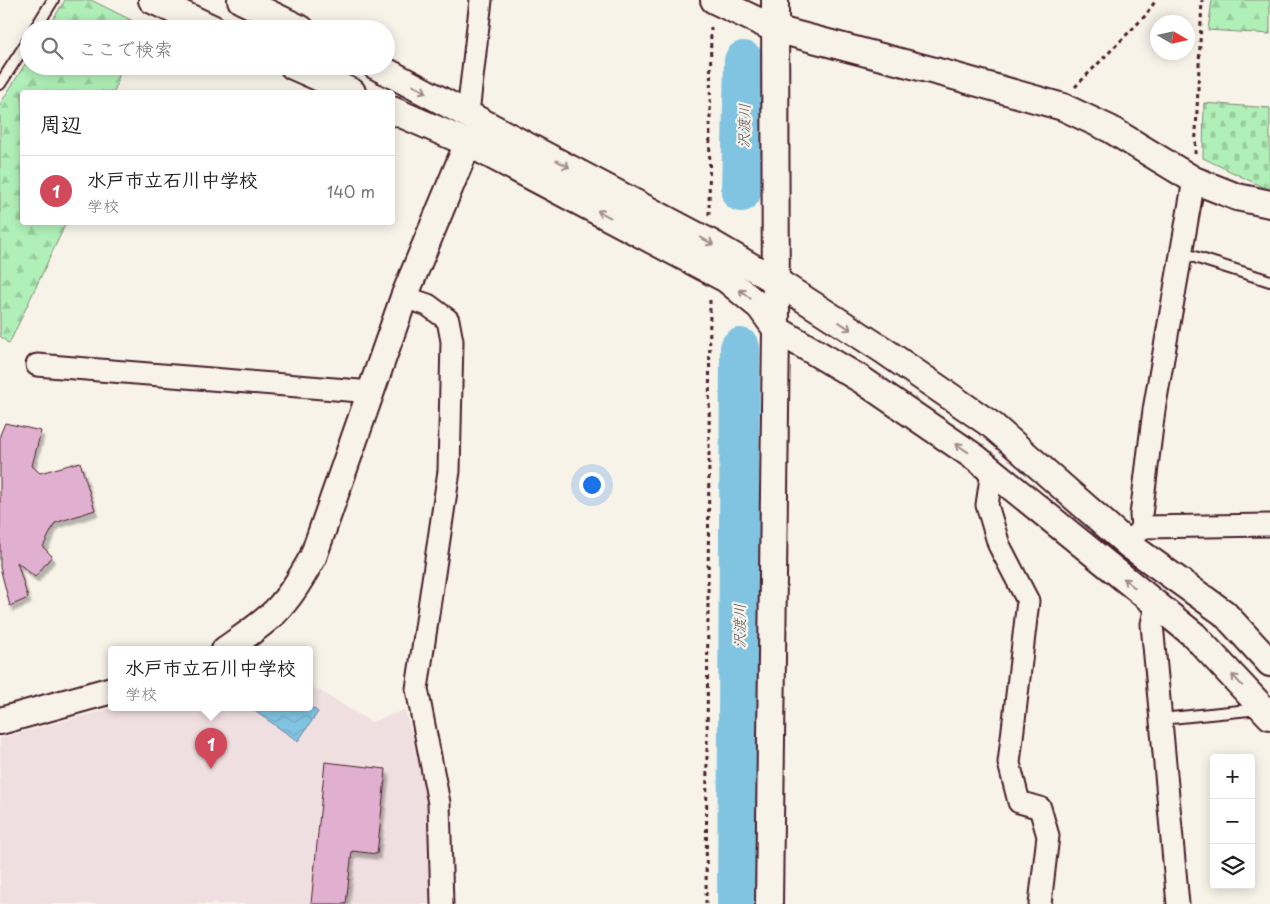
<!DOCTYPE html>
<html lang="ja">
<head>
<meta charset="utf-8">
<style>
  :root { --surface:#fff; --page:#f2f2f2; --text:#222; --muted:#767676; --line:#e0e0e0; --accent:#d1495b }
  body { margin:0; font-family:"Playpen Sans","Klee One",sans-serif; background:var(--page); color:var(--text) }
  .controls { position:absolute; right:15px; bottom:15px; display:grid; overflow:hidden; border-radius:5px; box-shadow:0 2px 12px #0003 }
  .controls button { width:45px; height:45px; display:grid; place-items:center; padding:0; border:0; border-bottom:1px solid var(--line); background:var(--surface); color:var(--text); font:25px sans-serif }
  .compass { position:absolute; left:1150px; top:15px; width:45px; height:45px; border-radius:50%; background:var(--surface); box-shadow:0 2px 12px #0003; rotate:99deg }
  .you { position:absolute; left:591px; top:484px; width:18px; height:18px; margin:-12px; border:4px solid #fff; border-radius:50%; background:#1a73e8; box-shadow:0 0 0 8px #1a73e833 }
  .badge { display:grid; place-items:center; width:32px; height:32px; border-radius:50%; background:var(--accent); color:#fff; font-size:16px; font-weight:700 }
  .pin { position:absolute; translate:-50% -41px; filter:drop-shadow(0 1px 2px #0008) }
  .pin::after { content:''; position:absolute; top:26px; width:18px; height:15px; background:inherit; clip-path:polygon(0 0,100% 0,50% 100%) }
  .popup { position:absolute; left:108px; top:646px; width:205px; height:65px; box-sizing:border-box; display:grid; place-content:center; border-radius:5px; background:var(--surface); filter:drop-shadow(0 1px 4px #0005); font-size:16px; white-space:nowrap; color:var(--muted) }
  .popup b { font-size:19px; color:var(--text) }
  .popup::after { content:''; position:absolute; left:50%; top:100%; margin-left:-10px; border:10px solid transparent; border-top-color:var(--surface) }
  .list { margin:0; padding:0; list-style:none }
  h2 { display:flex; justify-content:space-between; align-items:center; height:65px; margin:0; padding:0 20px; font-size:21px }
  h2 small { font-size:16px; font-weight:400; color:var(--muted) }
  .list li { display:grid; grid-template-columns:32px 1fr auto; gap:15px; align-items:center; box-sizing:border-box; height:70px; padding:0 20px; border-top:1px solid var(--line) }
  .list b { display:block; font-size:19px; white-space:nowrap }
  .list p { margin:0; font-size:16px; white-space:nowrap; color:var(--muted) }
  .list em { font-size:16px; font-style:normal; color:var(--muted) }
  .icon { flex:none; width:28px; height:28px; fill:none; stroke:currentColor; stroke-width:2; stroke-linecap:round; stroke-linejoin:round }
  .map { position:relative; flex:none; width:1270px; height:904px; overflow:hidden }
  .search { position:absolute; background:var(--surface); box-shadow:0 2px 12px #0003; left:20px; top:20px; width:375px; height:55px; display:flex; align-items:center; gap:12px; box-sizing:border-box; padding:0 18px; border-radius:28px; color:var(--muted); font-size:19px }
  .panel { position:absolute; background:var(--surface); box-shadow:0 2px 12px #0003; left:20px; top:90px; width:375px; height:135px; border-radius:5px }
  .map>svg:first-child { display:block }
</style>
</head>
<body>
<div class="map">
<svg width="1270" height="904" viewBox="0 0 1270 904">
  <defs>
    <pattern id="forest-firs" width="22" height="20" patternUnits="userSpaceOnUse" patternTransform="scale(1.25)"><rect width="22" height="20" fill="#b0f0b8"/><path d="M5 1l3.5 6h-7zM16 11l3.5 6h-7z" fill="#99cd9e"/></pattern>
    <pattern id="cemetery-stones" width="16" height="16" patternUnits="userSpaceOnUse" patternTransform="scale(1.25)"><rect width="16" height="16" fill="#b0f0b8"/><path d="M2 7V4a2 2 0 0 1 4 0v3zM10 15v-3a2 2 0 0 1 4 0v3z" fill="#99cd9e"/></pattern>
    <pattern id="water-waves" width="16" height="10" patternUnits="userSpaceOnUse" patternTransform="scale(1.25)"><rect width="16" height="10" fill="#81c4e2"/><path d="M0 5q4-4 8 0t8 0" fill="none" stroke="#71a8c2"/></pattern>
    <filter id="shadow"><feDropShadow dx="3" dy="5.5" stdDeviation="1" flood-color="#0004"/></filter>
  </defs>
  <rect width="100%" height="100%" fill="#f7f3e8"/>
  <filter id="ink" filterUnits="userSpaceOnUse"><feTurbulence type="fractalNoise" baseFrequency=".02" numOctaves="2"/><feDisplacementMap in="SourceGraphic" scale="10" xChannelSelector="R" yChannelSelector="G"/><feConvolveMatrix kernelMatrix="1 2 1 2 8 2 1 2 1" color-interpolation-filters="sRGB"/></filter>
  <g filter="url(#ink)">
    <path fill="#f0dfe1" d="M 310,685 L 371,722 L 405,710 L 431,800 L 433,904 L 0,904 L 0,738 L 112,708 L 310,708 Z"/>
    <g fill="url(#forest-firs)" stroke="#7d8872">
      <path d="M 65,0 L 91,0 L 135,22 L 133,29 L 47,29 Z"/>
      <path d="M 1212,0 L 1270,0 L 1270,34 L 1208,30 Z"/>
      <path d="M 29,58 L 29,66 L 122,66 L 114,92 L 22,92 L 22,222 L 66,223 L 9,344 L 0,336 L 0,104 Z"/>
    </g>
    <path fill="url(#cemetery-stones)" stroke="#7d8872" d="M 1204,103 L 1270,108 L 1270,189 L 1265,188 L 1203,158 Z"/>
    <path fill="url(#water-waves)" stroke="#6b8299" d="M 310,706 L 318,712 L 298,741 L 250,708 L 310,708 Z"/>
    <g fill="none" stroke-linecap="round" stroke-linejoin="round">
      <g stroke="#81c4e2" stroke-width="40">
        <path d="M 741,192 L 744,61"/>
        <path d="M 737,904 L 740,348"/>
      </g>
    </g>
    <g fill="#e1b0d0" stroke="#4a1f2b" filter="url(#shadow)">
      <path d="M 5,423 L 41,431 L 32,466 L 40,473 L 80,462 L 95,510 L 55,523 L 43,547 L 52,556 L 35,577 L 17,562 L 28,598 L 10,606 L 0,567 L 0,435 Z"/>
      <path d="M 325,762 L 386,769 L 377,854 L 352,851 L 346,904 L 311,904 Z"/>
    </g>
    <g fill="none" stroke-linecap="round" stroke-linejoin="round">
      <defs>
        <g id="service">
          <path d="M 35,29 L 53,0"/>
          <path d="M 0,84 L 29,39"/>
          <path d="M 1182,253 L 1270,281"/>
          <path d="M 1161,719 L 1259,709"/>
        </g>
        <g id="minor">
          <path d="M 468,113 L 481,0"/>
          <path d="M 404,297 L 428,305 L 448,320 L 452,341 L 449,471 L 417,689 L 439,803 L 442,904"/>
          <path d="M 37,365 L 372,392"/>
          <path d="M 992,471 L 987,505 L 999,545 L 1028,601 L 1009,763 L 1019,802 L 1040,808 L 1048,836 L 1040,904"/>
          <path d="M 1142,527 L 1270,525"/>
          <path d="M 1129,545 L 1142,527 L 1141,515 L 1154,410 L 1194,180"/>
          <path d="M 1156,605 L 1152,624 L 1178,904"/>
        </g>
        <g id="tertiary">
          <path d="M 152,0 L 214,29"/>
          <path d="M 241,0 L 301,29"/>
          <path d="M 714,0 L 775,29 L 950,75 L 1063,107 L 1110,129 L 1194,180 L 1237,197 L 1270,204"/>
          <path d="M 293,66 L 352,92"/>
          <path d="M 376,66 L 709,242 L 776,281 L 883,350 L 993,426 L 1129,545 L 1224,613 L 1270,663"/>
          <path d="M 392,110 L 468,143 L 726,279 L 760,307 L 776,329 L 862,380 L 976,458 L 1194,635 L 1270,716"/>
          <path d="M 225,650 C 242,638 259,627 275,612 C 291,596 302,576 313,557 L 404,297 L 468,143"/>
          <path d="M 0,721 L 112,690"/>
          <path d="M 769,904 L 776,329 L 775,0"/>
        </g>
      </defs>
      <use href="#service" stroke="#4a1f2b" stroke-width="14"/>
      <use href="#minor" stroke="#4a1f2b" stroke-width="25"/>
      <use href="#tertiary" stroke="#4a1f2b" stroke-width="30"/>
      <g stroke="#4a1f2b" stroke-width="3" stroke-dasharray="4 4" stroke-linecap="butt">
        <path d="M 1075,87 L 1146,15 L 1156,0"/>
        <path d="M 1195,154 L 1202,0"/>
        <path d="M 709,215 L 711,25"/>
        <path d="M 706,904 L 710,297"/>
      </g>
      <use href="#service" stroke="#f7f3e8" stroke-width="10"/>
      <use href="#minor" stroke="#f7f3e8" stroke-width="21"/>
      <use href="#tertiary" stroke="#f7f3e8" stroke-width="26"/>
    </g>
    <defs><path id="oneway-shaft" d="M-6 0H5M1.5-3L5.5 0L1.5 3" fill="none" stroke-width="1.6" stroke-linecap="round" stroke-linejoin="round" transform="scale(1.25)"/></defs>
    <g stroke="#a0898a">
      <use href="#oneway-shaft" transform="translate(420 89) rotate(27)"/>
      <use href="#oneway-shaft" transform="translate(563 164) rotate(28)"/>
      <use href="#oneway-shaft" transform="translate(604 214) rotate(-152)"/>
      <use href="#oneway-shaft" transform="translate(707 241) rotate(29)"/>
      <use href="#oneway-shaft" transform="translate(745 294) rotate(-141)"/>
      <use href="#oneway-shaft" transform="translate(845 326) rotate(33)"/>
      <use href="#oneway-shaft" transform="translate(962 448) rotate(-146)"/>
      <use href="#oneway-shaft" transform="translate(1129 583) rotate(-140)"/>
      <use href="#oneway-shaft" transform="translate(1237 680) rotate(-133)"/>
    </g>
  </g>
  <g text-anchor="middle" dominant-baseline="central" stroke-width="4.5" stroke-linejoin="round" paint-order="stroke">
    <g font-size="15" font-style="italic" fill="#5a5162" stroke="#f7f3e8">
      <text transform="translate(743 126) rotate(-89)">沢渡川</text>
      <text transform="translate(738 626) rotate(-90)">沢渡川</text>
    </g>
  </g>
</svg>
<div class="controls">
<button>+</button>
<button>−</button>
<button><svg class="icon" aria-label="layers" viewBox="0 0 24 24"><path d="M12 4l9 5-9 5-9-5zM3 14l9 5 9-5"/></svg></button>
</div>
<svg class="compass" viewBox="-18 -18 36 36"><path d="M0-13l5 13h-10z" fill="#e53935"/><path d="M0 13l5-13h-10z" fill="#767676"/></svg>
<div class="you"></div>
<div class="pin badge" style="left:211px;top:769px">1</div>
<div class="popup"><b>水戸市立石川中学校</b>学校</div>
<div class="search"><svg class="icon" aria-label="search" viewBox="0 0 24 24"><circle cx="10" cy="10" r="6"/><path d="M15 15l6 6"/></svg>ここで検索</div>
<section class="panel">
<h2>周辺<small></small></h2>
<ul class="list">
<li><span class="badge">1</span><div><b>水戸市立石川中学校</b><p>学校</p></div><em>140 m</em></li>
</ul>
</section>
</div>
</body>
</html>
